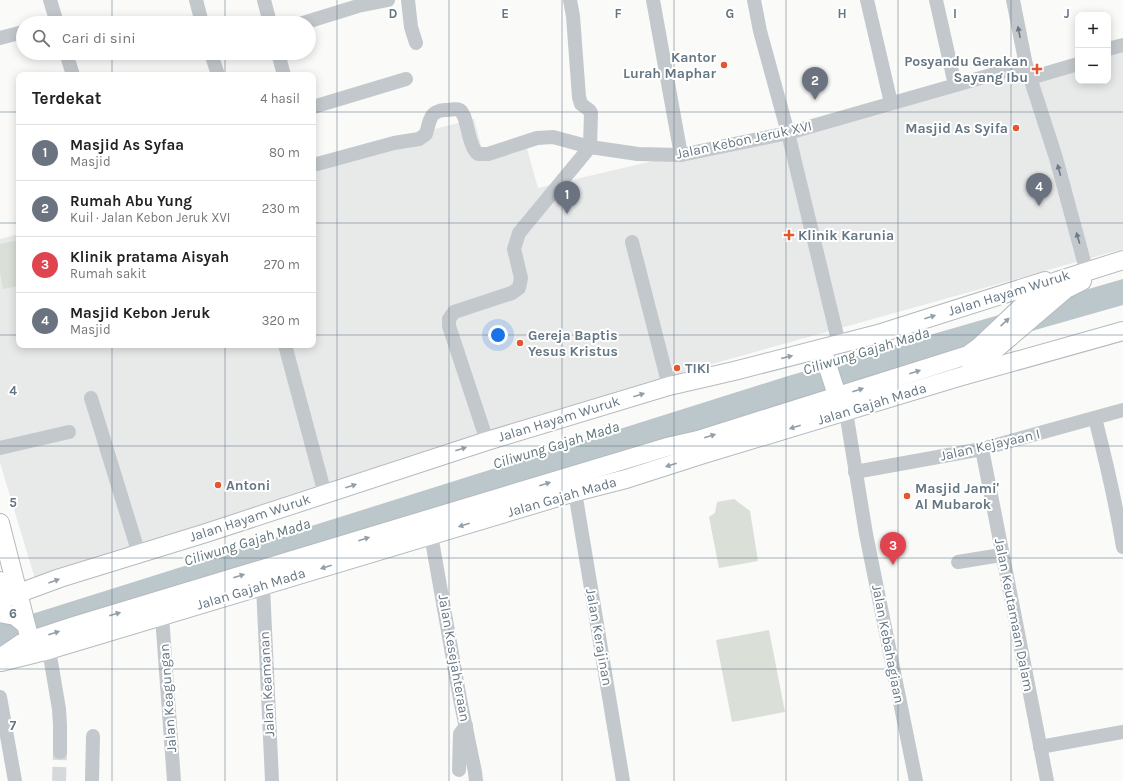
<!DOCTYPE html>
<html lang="id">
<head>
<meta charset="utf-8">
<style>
  :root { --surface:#fff; --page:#f2f2f2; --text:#222; --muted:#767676; --line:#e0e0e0; --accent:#0f766e }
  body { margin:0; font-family:Karla,sans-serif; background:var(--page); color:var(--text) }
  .controls { position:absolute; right:12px; top:12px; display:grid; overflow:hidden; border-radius:8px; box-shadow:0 2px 10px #0003 }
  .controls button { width:36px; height:36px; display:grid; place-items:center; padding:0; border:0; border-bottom:1px solid var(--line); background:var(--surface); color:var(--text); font:20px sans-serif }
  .you { position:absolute; left:498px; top:335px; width:14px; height:14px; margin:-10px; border:3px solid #fff; border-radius:50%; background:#1a73e8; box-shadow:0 0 0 6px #1a73e833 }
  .badge { display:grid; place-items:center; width:26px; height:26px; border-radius:50%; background:var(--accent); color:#fff; font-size:13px; font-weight:700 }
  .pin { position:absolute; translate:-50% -33px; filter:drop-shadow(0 1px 2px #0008) }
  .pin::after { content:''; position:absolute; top:21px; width:14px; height:12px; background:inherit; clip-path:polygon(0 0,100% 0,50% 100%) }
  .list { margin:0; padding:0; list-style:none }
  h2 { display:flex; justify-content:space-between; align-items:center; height:52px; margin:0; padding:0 16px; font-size:17px }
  h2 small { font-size:13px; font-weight:400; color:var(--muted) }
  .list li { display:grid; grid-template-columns:26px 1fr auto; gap:12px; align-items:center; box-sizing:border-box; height:56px; padding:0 16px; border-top:1px solid var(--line) }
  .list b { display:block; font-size:15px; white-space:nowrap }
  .list p { margin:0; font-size:13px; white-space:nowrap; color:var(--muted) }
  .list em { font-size:13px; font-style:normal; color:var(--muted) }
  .icon { flex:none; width:22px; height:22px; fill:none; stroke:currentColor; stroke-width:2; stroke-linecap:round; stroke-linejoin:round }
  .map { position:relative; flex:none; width:1123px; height:781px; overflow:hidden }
  .search { position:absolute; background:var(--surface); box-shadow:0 2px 10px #0003; left:16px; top:16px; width:300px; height:44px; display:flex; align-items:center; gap:10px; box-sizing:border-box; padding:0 14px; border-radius:22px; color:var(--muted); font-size:15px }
  .panel { position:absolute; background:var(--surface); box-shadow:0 2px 10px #0003; left:16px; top:72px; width:300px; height:276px; border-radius:8px }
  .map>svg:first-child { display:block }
</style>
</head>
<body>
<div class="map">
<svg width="1123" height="781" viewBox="0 0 1123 781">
  <rect width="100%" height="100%" fill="#fafaf8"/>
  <path fill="#e8e9e9" d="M 1123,49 L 1123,249 L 666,377 L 139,554 L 36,582 L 0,463 L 0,239 L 19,234 L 19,345 L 313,345 L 313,160 L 474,119 L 482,149 L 524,138 L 538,188 L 1078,61 L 1078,81 L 1108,81 L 1108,53 Z"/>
  <g fill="#dadfd7">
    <path d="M 19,240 L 19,286 L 3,289 L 0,272 L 0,244 Z"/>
    <path d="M 734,499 L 750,511 L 758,561 L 719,568 L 709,517 L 715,513 L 717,502 Z"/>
    <path d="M 769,630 L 785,712 L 732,722 L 716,640 Z"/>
  </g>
  <path fill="#bbc7cb" d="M 1123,279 L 1123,305 L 873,376 L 0,646 L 0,623 L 16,619 L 788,376 Z"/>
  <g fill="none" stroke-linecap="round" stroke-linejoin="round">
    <path stroke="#d5d9db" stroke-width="14" stroke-dasharray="14 7" stroke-linecap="butt" d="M 59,781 L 60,752"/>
    <defs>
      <g id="major">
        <path d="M 822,349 L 835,389 L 843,406"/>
        <path d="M 970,371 L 1066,289 L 1082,281"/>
        <path d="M 0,523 L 30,640"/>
        <path d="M 0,581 L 6,598"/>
        <path d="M 0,600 L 60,578 L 206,533 L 487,441 L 669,386 L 734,371 L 878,334 L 1045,281"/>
        <path d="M 0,613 L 15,616 L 25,624"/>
        <path d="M 0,658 L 22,643 L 77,625 L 667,447 L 698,440 L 968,355 L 979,347 L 1031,298 L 1046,286 L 1057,281 L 1123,260"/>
        <path d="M 1,662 L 49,650 L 575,492 L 626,479 L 704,454 L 959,377 L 1123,331"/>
      </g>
    </defs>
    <use href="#major" stroke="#b5babe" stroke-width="20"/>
    <g stroke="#c3c8cc" stroke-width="14">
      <path d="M 50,0 L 57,23"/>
      <path d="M 196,0 L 202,23"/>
      <path d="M 264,0 L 270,23"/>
      <path d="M 408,0 L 411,27 L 416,43"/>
      <path d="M 570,0 L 573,16 L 579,97 L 581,104 L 589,110 L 591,113 L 590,147"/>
      <path d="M 653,0 L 681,155"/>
      <path d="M 754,0 L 760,31 L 788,133 L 839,344"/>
      <path d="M 867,0 L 891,103"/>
      <path d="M 936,0 L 955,85"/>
      <path d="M 1013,0 L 1026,65 L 1056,158 L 1086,269"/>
      <path d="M 303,23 L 358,6 L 388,0"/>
      <path d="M 0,38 L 23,32"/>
      <path d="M 1108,49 L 1123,45"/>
      <path d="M 66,53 L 73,75"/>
      <path d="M 211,53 L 218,75"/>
      <path d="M 278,53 L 284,75"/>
      <path d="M 1030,78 L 1078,64"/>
      <path d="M 313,107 L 406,79"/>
      <path d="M 313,164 L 317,164 L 394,143 L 419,139 L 426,134 C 430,121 429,111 445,110 C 449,110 458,108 461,111 C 462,112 463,115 464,116 C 468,127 470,148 478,154 L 488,154 L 537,138 L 553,137 L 590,147 L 638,154 L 681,155 L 788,133 L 1026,65"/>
      <path d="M 632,242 L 669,386"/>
      <path d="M 285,345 L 325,494"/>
      <path d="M 91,398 L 139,554"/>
      <path d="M 846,412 L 866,534 L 916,781"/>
      <path d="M 1095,418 C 1106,461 1116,504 1123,547"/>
      <path d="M 487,441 L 449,326 L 449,319 L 454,312 L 512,293 L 519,288 L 521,278 L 514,249 L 519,233 L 590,147"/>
      <path d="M 0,448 L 69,432"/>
      <path d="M 982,449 L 1047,781"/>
      <path d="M 855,472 L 982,449 L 1123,410"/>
      <path d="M 575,492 L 623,781"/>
      <path d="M 431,535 L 460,699 L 475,772 L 476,781"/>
      <path d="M 958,562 L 1001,555"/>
      <path d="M 263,586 L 272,781"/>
      <path d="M 162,616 L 174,781"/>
      <path d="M 49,650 L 59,709 L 60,725 L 60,752"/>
      <path d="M 0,697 L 15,781"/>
      <path d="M 1040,747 L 1123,732"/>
      <path d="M 459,770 L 460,734 L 466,726"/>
      <path d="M 92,781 L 93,736"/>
    </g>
    <use href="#major" stroke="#fff" stroke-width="18"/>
  </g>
  <defs><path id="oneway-solid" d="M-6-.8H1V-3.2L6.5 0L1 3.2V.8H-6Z"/></defs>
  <g fill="#6a7a87">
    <use href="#oneway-solid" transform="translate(1019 32) rotate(-101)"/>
    <use href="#oneway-solid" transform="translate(1059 170) rotate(-105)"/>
    <use href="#oneway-solid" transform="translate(1078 238) rotate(-106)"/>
  </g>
  <g fill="#939fa8">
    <use href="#oneway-solid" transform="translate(930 317) rotate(-17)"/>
    <use href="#oneway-solid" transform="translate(1005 322) rotate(-43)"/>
    <use href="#oneway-solid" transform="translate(787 357) rotate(-14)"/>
    <use href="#oneway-solid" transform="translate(915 372) rotate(-17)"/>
    <use href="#oneway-solid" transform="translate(858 390) rotate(-18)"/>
    <use href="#oneway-solid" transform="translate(639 395) rotate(-17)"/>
    <use href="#oneway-solid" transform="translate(795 427) rotate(163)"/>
    <use href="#oneway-solid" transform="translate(710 436) rotate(-17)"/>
    <use href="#oneway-solid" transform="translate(461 449) rotate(-18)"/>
    <use href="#oneway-solid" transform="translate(671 465) rotate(162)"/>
    <use href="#oneway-solid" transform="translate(545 484) rotate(-17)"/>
    <use href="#oneway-solid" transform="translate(351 486) rotate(-18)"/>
    <use href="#oneway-solid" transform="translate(464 525) rotate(163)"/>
    <use href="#oneway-solid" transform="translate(364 539) rotate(-17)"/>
    <use href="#oneway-solid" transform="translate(326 567) rotate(163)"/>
    <use href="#oneway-solid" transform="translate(239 576) rotate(-17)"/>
    <use href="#oneway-solid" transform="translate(54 581) rotate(-20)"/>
    <use href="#oneway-solid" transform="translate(115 614) rotate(-16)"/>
    <use href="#oneway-solid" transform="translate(54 633) rotate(-18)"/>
  </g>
  <path fill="none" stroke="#657683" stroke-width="1" stroke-opacity="0.55" d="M 112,0 L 112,23M 225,0 L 225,23M 337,0 L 337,781M 449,0 L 449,781M 562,0 L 562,781M 674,0 L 674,781M 786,0 L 786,781M 898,0 L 898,781M 1011,0 L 1011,781M 112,53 L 112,75M 225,53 L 225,75M 0,112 L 19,112M 313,112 L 1123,112M 0,223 L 19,223M 313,223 L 1123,223M 0,335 L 19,335M 313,335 L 1123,335M 112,345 L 112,781M 225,345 L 225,781M 0,446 L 1123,446M 0,558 L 1123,558M 0,669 L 1123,669"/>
  <g fill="#e4572e" stroke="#fff" stroke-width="1.5">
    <circle cx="724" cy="65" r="4"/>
    <path d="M1035 63h4v4h4v4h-4v4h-4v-4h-4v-4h4z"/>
    <circle cx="1016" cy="128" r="4"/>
    <path d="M787 229h4v4h4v4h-4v4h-4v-4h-4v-4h4z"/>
    <circle cx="520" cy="343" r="4"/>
    <circle cx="677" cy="368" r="4"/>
    <circle cx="218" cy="485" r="4"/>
    <circle cx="907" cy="496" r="4"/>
  </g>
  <g text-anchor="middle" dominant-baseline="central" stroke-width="4" stroke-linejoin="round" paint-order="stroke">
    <g font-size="14" font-weight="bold" fill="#657683" stroke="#fff" text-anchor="start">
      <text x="716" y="57" text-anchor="end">Kantor<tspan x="716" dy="16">Lurah Maphar</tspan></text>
      <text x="1028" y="61" text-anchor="end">Posyandu Gerakan<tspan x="1028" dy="16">Sayang Ibu</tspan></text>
      <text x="1008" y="128" text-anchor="end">Masjid As Syifa</text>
      <text x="798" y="235">Klinik Karunia</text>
      <text x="528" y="335">Gereja Baptis<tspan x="528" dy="16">Yesus Kristus</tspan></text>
      <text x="685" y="368">TIKI</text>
      <text x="226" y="485">Antoni</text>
      <text x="915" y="488">Masjid Jami'<tspan x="915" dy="16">Al Mubarok</tspan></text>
    </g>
    <g font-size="14" fill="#657683" stroke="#fff">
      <text transform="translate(744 140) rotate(-12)">Jalan Kebon Jeruk XVI</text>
      <text transform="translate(1009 293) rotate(-17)">Jalan Hayam Wuruk</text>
      <text transform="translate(872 404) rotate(-17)">Jalan Gajah Mada</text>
      <text transform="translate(559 419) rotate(-17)">Jalan Hayam Wuruk</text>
      <text transform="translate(990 445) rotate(-13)">Jalan Kejayaan I</text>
      <text transform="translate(562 497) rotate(-16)">Jalan Gajah Mada</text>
      <text transform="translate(250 518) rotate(-18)">Jalan Hayam Wuruk</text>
      <text transform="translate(251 589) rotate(-17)">Jalan Gajah Mada</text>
      <text transform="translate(1014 615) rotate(79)">Jalan Keutamaan Dalam</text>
      <text transform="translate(599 637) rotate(80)">Jalan Kerajinan</text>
      <text transform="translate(888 644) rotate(79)">Jalan Kebahagiaan</text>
      <text transform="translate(454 658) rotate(80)">Jalan Kesejahteraan</text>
      <text transform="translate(267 684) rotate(-93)">Jalan Keamanan</text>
      <text transform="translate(168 698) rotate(-94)">Jalan Keagungan</text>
    </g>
    <g font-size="15" font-style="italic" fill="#60757c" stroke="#fff">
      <text transform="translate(866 351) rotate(-17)">Ciliwung Gajah Mada</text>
      <text transform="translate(556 445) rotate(-17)">Ciliwung Gajah Mada</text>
      <text transform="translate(247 542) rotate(-17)">Ciliwung Gajah Mada</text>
    </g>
  </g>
  <g font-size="13" text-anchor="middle" font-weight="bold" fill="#657683" stroke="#fff" stroke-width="4" stroke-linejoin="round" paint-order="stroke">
    <text x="393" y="18">D</text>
    <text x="505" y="18">E</text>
    <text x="618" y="18">F</text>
    <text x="730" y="18">G</text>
    <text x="842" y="18">H</text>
    <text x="955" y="18">I</text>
    <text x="1067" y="18">J</text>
    <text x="13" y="395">4</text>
    <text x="13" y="507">5</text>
    <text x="13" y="618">6</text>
    <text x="13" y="730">7</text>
  </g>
</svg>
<div class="controls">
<button>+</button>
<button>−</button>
</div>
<div class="you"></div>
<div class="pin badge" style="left:567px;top:214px;background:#6b7280">1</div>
<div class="pin badge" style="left:815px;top:100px;background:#6b7280">2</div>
<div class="pin badge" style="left:893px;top:565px;background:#e0444e">3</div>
<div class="pin badge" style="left:1039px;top:206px;background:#6b7280">4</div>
<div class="search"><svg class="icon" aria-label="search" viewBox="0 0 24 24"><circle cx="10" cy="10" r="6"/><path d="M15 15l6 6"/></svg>Cari di sini</div>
<section class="panel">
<h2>Terdekat<small>4 hasil</small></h2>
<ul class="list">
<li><span class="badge" style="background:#6b7280">1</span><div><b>Masjid As Syfaa</b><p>Masjid</p></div><em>80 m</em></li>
<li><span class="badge" style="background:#6b7280">2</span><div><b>Rumah Abu Yung</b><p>Kuil · Jalan Kebon Jeruk XVI</p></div><em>230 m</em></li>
<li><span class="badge" style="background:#e0444e">3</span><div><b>Klinik pratama Aisyah</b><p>Rumah sakit</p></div><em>270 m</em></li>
<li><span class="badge" style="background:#6b7280">4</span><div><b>Masjid Kebon Jeruk</b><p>Masjid</p></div><em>320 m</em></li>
</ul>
</section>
</div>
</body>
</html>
